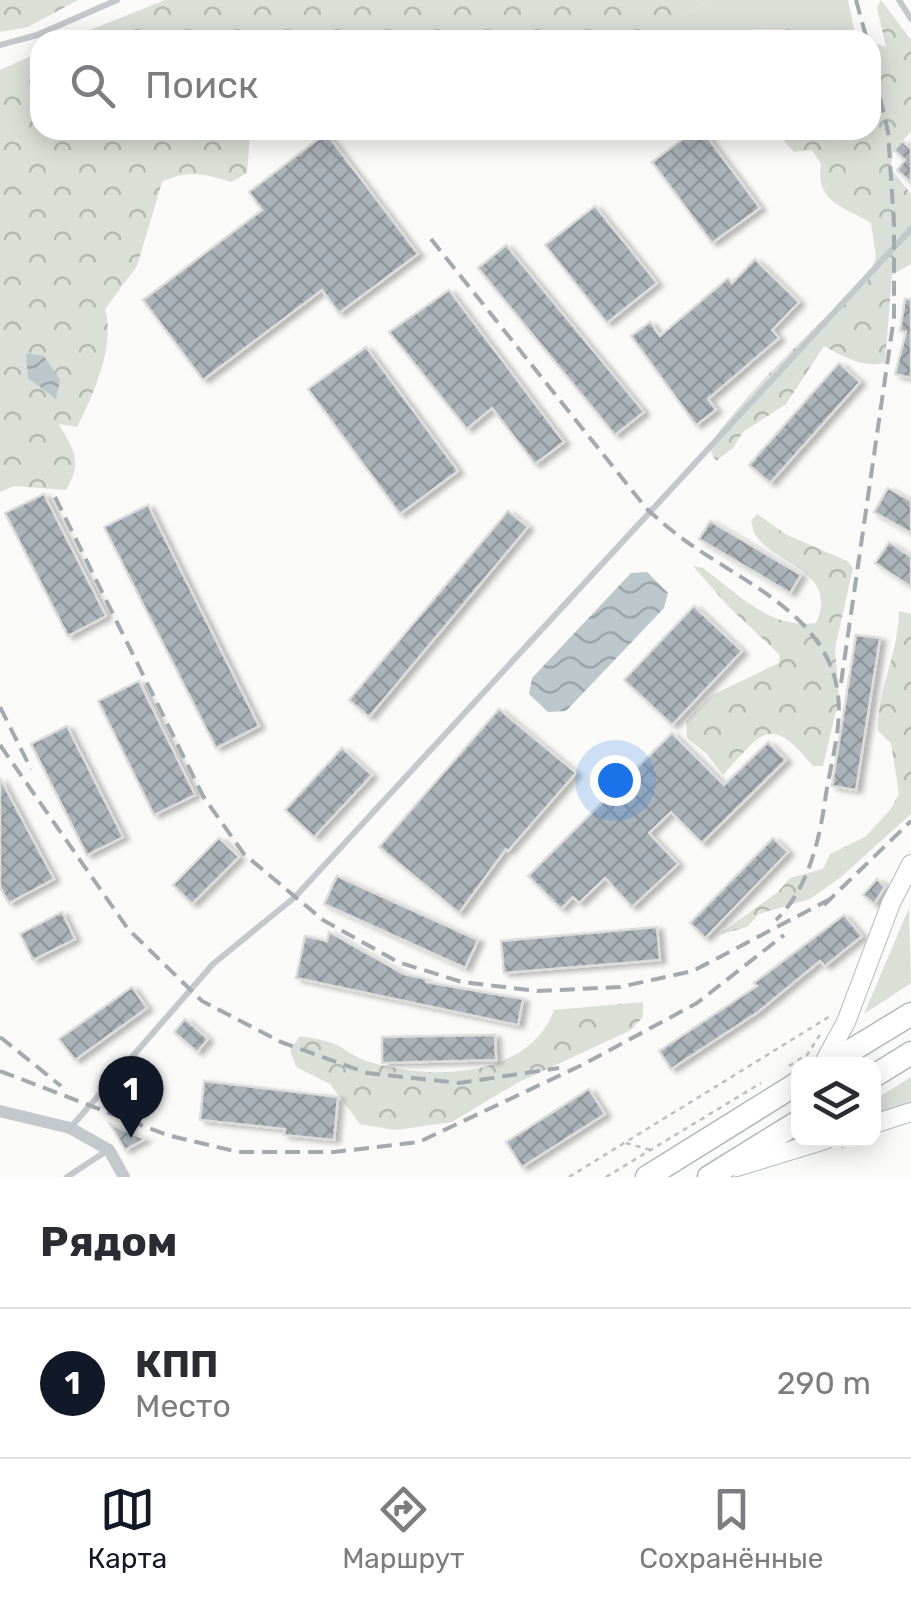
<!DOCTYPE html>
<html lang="ru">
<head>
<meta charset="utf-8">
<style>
  :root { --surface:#fff; --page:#f2f2f3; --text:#2b2b33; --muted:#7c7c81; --line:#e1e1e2; --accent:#111827 }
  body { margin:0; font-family:Rubik,sans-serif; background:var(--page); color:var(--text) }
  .controls { position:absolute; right:30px; bottom:30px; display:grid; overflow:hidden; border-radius:20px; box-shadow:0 5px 25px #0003 }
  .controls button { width:90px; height:90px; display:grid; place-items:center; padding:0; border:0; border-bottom:2px solid var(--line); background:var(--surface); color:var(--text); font:50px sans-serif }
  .you { position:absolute; left:615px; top:780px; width:35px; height:35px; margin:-25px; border:8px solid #fff; border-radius:50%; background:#1a73e8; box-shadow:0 0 0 15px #1a73e833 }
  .badge { display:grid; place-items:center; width:65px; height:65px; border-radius:50%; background:var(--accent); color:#fff; font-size:32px; font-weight:700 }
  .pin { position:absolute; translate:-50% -82px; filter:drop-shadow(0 2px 5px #0008) }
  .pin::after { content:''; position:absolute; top:52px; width:35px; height:30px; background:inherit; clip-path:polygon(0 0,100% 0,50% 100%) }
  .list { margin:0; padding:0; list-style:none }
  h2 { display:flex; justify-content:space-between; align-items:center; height:130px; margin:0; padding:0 40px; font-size:42px }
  h2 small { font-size:32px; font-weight:400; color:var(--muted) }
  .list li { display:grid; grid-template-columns:65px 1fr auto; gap:30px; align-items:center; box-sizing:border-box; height:150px; padding:0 40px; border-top:2px solid var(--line) }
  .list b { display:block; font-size:38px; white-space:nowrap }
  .list p { margin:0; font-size:32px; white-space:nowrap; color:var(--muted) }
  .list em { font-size:32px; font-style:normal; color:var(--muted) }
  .icon { flex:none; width:55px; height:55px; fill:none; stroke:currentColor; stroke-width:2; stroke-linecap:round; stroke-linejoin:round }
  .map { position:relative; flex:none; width:911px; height:1177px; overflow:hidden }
  .search { position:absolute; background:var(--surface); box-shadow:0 5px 25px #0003; left:30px; right:30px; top:30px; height:110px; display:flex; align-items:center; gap:25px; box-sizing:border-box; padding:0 35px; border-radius:30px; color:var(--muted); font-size:38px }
  .sheet { height:280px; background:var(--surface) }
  nav { display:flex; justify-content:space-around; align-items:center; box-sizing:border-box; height:140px; border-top:2px solid var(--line); background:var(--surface); font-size:28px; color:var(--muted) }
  nav a { display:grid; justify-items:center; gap:5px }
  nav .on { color:var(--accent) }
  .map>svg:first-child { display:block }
</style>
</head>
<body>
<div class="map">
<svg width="911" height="1177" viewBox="0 0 911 1177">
  <defs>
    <pattern id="forest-crowns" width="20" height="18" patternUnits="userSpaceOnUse" patternTransform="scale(2.5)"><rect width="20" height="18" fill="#dadfd7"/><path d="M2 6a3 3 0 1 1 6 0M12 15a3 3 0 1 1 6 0" fill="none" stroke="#b4b9b4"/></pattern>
    <pattern id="water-waves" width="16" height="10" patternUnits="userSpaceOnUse" patternTransform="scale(2.5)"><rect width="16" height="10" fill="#bbc7cb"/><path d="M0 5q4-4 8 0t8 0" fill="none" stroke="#9ca6aa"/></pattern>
    <pattern id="building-cross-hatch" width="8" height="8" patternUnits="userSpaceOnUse" patternTransform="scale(2.5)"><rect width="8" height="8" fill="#aab3b9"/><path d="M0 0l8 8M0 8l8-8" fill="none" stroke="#8e969c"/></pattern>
    <filter id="shadow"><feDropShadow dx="5.5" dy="3" stdDeviation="2.5" flood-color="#0004"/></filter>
  </defs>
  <rect width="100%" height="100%" fill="#fafaf8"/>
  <g fill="#dadfd7">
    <path d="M 712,0 L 848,0 L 856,37 L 782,29 L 687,32 L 651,25 L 688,13 Z"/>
    <path d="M 909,908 L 911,983 L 864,1014 Z"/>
    <path d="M 911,1077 L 911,1106 L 874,1117 L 874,1100 Z"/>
  </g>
  <g fill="url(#forest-crowns)">
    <path d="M 0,0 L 78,0 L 28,27 L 0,32 Z"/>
    <path d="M 165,0 L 712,0 L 688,13 L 653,25 C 720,41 801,17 865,40 L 65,40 Z"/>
    <path d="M 881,0 L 911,40 L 911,132 L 894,150 L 890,168 L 911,194 L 911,264 L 892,275 L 885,363 C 861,368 845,357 824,346 L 786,404 L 743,432 L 733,448 L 716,461 L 708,446 C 755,382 814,329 870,274 L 876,257 L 871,223 C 843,206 815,202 821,164 L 812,150 L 794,152 L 774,130 L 871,130 L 871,42 L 886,47 L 877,8 Z"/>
    <path d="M 40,52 L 40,130 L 307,130 L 300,137 L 266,133 L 250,135 L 247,173 L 231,182 C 204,174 188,169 162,182 L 137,266 L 105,309 C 116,344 93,396 77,427 L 59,424 C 74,451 83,461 66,490 L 14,486 L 0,492 L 0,70 Z"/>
    <path d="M 757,514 L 785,534 L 847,561 L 853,568 L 835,648 L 839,698 L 823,766 L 813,766 C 769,712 762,733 723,775 L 707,754 L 687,738 L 686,721 L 712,695 L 779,663 L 780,655 L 728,606 L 693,566 L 703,568 C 736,592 770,630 816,623 C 840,572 776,565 756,536 C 753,532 753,526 751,521 Z"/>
    <path d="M 899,611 L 911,614 L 911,814 L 841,877 L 810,899 L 759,914 L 747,927 L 718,935 L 778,892 L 790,878 L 823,869 L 830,854 L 865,837 L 891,809 L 899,794 L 891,743 L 878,731 C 877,690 899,652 899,611 Z"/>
    <path d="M 643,1002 L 643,1017 L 631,1030 L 515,1084 L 452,1122 L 395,1130 L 360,1124 L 330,1084 L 296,1067 L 290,1050 L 300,1036 C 312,1038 326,1040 337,1045 C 346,1050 355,1057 364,1060 C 424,1081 528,1081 554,1010 Z"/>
  </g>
  <g fill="url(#water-waves)">
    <path d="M 26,353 L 44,356 L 60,380 L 56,399 L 28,378 Z"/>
    <path d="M 647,572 L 668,593 L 664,608 L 566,711 L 548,712 L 529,694 L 532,678 L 631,573 Z"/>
  </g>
  <g fill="url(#building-cross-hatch)" stroke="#dcdcda" stroke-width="2.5" filter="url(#shadow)">
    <path d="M 695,130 L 702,130 L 760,208 L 712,243 L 652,162 Z"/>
    <path d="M 326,133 L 418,254 L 339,313 L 322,290 L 203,380 L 143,300 L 262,210 L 249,192 Z"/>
    <path d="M 902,141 L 911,149 L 911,183 L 897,170 L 905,160 L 894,150 Z"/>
    <path d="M 595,206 L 657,283 L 607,323 L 545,245 Z"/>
    <path d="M 506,245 L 644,412 L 615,435 L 478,268 Z"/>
    <path d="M 755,259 L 799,302 L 772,330 L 779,338 L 708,399 L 716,410 L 696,425 L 631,336 L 650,322 L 660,336 L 728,278 L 732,283 Z"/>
    <path d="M 449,290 L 564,442 L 535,464 L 492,408 L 467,429 L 389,332 Z"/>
    <path d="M 905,299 L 911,299 L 911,378 L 895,374 L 906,332 L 900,331 Z"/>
    <path d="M 366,347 L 458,471 L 400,514 L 308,389 Z"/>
    <path d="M 839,363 L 860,382 L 770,483 L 749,465 Z"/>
    <path d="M 888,488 L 911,501 L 911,533 L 874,512 Z"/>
    <path d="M 44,494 L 106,616 L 68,636 L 5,513 Z"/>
    <path d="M 148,505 L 259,726 L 216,748 L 104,527 Z"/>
    <path d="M 508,511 L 528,527 L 369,717 L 349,700 Z"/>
    <path d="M 710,521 L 801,575 L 790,593 L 699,539 Z"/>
    <path d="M 889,542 L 911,557 L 911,587 L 875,563 Z"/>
    <path d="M 694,606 L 742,651 L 672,725 L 624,680 Z"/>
    <path d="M 856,635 L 880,638 L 856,790 L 832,786 Z"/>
    <path d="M 139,681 L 195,795 L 154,815 L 98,701 Z"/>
    <path d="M 499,709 L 576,773 L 508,851 L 506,849 L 459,913 L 379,847 Z"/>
    <path d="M 67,726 L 123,837 L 87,855 L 31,744 Z"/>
    <path d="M 672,733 L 724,785 L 768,742 L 786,760 L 702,843 L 671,812 L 649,833 L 678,864 L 632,907 L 605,878 L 579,903 L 573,897 L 561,909 L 528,876 Z"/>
    <path d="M 342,748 L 372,775 L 314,837 L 285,810 Z"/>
    <path d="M 0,778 L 54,879 L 9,903 L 0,887 Z"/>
    <path d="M 219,838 L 239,857 L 192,904 L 173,885 Z"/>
    <path d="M 773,838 L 788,852 L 705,938 L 690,923 Z"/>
    <path d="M 337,876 L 478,940 L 465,968 L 324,904 Z"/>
    <path d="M 877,879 L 885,887 L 874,904 L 863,895 Z"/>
    <path d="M 62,912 L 75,939 L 33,960 L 20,934 Z"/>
    <path d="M 844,915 L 862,936 L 825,966 L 820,961 L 758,1012 L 671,1069 L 659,1051 L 757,986 L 754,983 Z"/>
    <path d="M 657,927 L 660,960 L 504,973 L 501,941 Z"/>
    <path d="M 329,932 L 404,974 L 426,979 L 426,982 L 523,999 L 518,1025 L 296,978 L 305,936 L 327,941 Z"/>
    <path d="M 132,987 L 147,1008 L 75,1060 L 59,1039 Z"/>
    <path d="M 185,1019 L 208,1039 L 197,1052 L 174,1032 Z"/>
    <path d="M 495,1035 L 496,1060 L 382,1063 L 382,1037 Z"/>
    <path d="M 204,1081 L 338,1097 L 334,1140 L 284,1135 L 285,1129 L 200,1120 Z"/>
    <path d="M 589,1089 L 605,1114 L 522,1167 L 506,1142 Z"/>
    <path d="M 110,1124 L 145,1139 L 125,1150 Z"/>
  </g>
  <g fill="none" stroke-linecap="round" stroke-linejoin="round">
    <defs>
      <g id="secondary">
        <path d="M 823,1064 L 846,1022 L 891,903 L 911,864"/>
        <path d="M 874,1124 L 911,1112"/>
        <path d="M 737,1167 L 825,1140"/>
      </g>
      <g id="highway">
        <path d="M 829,1064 L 911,1014"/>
        <path d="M 874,1076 L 911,1053"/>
        <path d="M 647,1177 L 798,1083"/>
        <path d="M 709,1177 L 798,1122"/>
      </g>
    </defs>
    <use href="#secondary" stroke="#b3babf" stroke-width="20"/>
    <use href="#highway" stroke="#b4b9bd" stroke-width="25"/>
    <g stroke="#bbbfc2" stroke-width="2.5" stroke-dasharray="5 5" stroke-linecap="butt">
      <path d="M 789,1066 L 807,1055 L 821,1033"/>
      <path d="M 626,1143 L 651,1150"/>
      <path d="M 841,1147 L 866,1140"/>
      <path d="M 569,1177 L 832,1015"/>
      <path d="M 606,1177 L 761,1083"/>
    </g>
    <g stroke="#c3c8cc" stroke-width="6">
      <path d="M 899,0 L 911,19"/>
      <path d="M 0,45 L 37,35 L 117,0"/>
      <path d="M 71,1127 L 213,964 L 295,897 L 911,229"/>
      <path d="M 67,1177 L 108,1150"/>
    </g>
    <path stroke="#c3c8cc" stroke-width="12" d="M 0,1111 L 70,1128 L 109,1150 L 124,1177"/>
    <use href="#secondary" stroke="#fff" stroke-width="18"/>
    <use href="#highway" stroke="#fff" stroke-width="22"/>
    <g stroke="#a2aab0" stroke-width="4" stroke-dasharray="15 8" stroke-linecap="butt">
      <path d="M 856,0 L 867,40"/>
      <path d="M 431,239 L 646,508 C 659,520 673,532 687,542 C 744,583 829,616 838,695 C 842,726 831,763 826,794 C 820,838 809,888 776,920"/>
      <path d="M 55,497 L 203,796 L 244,854 L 323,920 L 398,962 L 462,982 L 537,991 L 620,987 L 693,971 L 834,897"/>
      <path d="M 841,683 L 894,317 L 894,224 L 888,132 L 871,58"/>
      <path d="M 0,707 L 31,769"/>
      <path d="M 0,745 L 128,929 L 202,1001 L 281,1042 L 367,1073 L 459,1083 L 559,1068"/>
      <path d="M 824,905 L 911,821"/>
      <path d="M 0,1037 L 61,1086"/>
      <path d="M 0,1071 L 167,1135 L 238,1152 L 334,1152 L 419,1142 L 584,1064 L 697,1003 L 784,935"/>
    </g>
  </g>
</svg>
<div class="controls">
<button><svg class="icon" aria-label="layers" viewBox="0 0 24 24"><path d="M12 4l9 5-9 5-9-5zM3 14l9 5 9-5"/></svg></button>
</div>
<div class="you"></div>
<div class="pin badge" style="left:131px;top:1138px">1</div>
<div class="search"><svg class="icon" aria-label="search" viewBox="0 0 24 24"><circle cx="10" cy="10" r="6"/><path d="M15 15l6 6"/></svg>Поиск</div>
</div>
<section class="sheet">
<h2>Рядом<small></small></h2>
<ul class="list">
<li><span class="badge">1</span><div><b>КПП</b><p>Место</p></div><em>290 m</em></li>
</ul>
</section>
<nav>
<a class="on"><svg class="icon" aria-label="map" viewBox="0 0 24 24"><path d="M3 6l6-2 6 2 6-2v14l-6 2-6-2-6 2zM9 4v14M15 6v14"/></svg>Карта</a>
<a><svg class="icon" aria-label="directions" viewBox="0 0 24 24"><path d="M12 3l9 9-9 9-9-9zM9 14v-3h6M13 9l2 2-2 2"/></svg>Маршрут</a>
<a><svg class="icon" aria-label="saved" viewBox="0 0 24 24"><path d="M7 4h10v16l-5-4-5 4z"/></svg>Сохранённые</a>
</nav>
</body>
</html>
